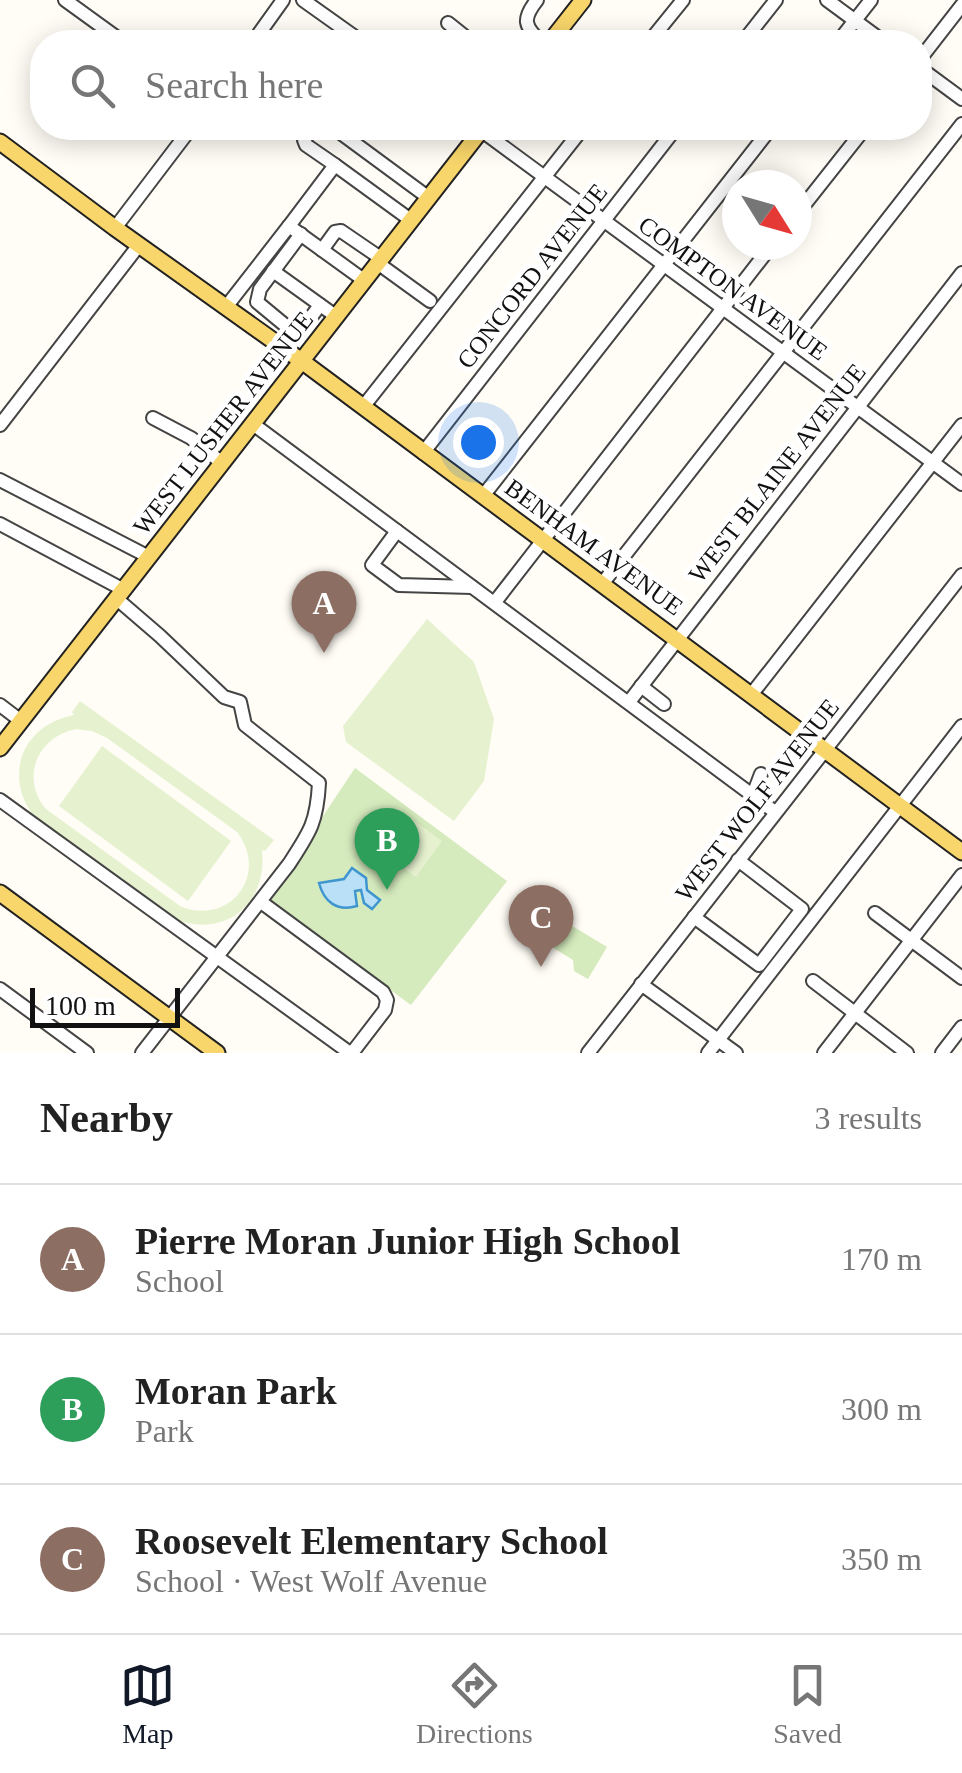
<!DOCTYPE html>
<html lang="en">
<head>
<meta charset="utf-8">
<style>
  :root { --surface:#fff; --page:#f2f2f2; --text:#222; --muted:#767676; --line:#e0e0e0; --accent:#111827 }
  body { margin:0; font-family:"Times New Roman",serif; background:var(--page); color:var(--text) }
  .compass { position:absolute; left:722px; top:170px; width:90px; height:90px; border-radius:50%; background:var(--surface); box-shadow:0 5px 25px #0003; rotate:127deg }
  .scale { position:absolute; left:30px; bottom:25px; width:150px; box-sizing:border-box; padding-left:10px; border:5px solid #111; border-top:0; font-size:28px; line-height:35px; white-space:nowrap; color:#111; -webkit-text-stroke:8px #fff; paint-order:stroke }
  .you { position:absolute; left:478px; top:442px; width:35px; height:35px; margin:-25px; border:8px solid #fff; border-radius:50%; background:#1a73e8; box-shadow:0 0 0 15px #1a73e833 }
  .badge { display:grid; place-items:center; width:65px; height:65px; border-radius:50%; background:var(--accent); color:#fff; font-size:32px; font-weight:700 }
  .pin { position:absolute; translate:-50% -82px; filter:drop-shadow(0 2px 5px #0008) }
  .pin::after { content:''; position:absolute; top:52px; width:35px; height:30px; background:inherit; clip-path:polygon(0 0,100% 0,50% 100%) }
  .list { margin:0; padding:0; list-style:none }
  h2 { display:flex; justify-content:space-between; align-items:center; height:130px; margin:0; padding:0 40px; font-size:42px }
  h2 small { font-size:32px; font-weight:400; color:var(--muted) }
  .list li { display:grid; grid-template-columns:65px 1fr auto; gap:30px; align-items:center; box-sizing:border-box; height:150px; padding:0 40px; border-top:2px solid var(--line) }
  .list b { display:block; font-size:38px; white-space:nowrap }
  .list p { margin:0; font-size:32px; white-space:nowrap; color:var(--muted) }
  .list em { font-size:32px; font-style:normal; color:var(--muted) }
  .icon { flex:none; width:55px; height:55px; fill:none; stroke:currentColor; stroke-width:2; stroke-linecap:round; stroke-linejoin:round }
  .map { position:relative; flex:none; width:962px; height:1053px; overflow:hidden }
  .search { position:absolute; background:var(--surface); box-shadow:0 5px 25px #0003; left:30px; right:30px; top:30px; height:110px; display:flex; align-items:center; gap:25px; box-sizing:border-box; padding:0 35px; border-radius:40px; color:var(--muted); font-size:38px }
  .sheet { height:580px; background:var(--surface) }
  nav { display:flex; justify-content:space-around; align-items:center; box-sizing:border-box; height:140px; border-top:2px solid var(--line); background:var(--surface); font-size:28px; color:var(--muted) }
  nav a { display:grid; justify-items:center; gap:5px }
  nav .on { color:var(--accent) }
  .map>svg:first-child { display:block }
</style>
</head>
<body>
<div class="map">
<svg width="962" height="1053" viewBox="0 0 962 1053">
  <rect width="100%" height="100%" fill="#fffdf5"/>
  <g fill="#d5ebbd">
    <path d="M 355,768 L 507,881 L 411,1005 L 267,900 Z"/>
    <path d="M 559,918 L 607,947 L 588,979 L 574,971 L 573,960 L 544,942 Z"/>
  </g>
  <g fill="#e6f2cf" fill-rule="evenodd">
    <path d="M 427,619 L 474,662 L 494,719 L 484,781 L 454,821 L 346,742 L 343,726 Z"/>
    <path d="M 80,701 L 274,840 L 265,851 L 262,850 C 268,904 225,939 174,919 L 36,819 C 2,778 21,725 74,715 L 72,712 ZM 76,729 L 92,731 L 107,738 L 237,832 C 270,875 229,927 180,906 L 46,809 C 20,778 37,737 76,729 Z"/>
    <path d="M 102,746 L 231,841 L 188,901 L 59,806 Z"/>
    <path d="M 398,809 L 442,841 L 416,877 L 372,846 Z"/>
  </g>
  <path fill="#b9e0f7" stroke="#3f96cf" stroke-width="2.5" d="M 352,868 L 366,878 L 367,890 L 380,900 L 372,909 L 364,903 L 361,890 L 355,891 L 357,906 C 337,912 324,902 319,883 L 344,879 Z"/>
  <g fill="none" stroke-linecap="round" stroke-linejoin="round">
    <defs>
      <g id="minor">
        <path d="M 65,0 L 123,42"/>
        <path d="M 303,0 L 362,42"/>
        <path d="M 537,0 C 522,19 524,26 541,42"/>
        <path d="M 827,0 L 884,42"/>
        <path d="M 448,23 L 468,39 L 469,42"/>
        <path d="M 253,42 L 283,0"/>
        <path d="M 649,42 L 683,0"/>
        <path d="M 743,42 L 776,0"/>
        <path d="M 838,42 L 871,0"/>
        <path d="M 920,59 L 962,5"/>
        <path d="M 920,68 L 962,99"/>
        <path d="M 334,128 L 429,198"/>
        <path d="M 478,128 L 962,484"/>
        <path d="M 335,165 L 412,221"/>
        <path d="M 797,214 L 865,128"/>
        <path d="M 289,226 L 335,165 L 306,145 L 304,140 L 313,128"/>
        <path d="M 115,228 L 191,128"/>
        <path d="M 301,234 L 260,289 L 257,302 L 286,326 L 298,331 L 303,328 L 320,305"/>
        <path d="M 322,250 L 335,232 L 341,231 L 382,259"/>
        <path d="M 379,264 L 430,301"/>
        <path d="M 273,271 L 337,317"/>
        <path d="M 226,307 L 289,226 L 365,281"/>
        <path d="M 363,407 L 583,128"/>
        <path d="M 153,418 L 191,438 L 222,463"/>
        <path d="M 253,424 L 775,812"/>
        <path d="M 0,425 L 139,245"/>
        <path d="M 423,453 L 676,128"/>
        <path d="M 0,480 L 149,557"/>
        <path d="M 483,496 L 771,128"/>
        <path d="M 0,524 L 124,590"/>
        <path d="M 397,531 L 372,565 L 399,585 L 472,587"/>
        <path d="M 602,584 L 962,124"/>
        <path d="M 117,599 L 160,636 L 224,697 L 240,702 L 245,725 L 319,783 C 317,822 310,832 289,864 L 142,1053"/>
        <path d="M 495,602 L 772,245"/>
        <path d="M 641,686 L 664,704"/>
        <path d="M 751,695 L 962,425"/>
        <path d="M 629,702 L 962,273"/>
        <path d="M 0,705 L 21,721"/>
        <path d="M 753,795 L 761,774"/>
        <path d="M 0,800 L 350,1053"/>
        <path d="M 261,902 L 383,992 L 387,1000 L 385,1010 L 352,1053"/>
        <path d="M 875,913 L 962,978"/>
        <path d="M 694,917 L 759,965 L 802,909 L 738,860"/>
        <path d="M 813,981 L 907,1053"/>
        <path d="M 641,984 L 736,1053"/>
        <path d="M 0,989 L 87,1053"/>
        <path d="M 588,1053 L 962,575"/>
        <path d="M 708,1053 L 962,726"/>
        <path d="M 824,1053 L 962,875"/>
        <path d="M 942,1053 L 962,1027"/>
      </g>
      <g id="major">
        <path d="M 550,42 L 583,0"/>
        <path d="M 0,142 L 115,228 L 303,362 L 962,852"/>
        <path d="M 0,748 L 483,128"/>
        <path d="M 0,893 L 217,1053"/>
      </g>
    </defs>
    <use href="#minor" stroke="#444" stroke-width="16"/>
    <use href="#major" stroke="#222" stroke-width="19"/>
    <use href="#minor" stroke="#fff" stroke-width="12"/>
    <use href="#major" stroke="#f9d66b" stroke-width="15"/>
  </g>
  <g text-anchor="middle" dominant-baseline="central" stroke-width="10" stroke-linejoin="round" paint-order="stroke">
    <g font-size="25" fill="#111" stroke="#fff">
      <text transform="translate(532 276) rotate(-52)">CONCORD AVENUE</text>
      <text transform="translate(733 288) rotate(36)">COMPTON AVENUE</text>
      <text transform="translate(223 423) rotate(-52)">WEST LUSHER AVENUE</text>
      <text transform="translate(777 473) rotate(-52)">WEST BLAINE AVENUE</text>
      <text transform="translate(594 547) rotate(36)">BENHAM AVENUE</text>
      <text transform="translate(757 800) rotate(-52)">WEST WOLF AVENUE</text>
    </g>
  </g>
</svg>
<svg class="compass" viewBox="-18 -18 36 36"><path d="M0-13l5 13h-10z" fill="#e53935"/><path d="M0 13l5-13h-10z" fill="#767676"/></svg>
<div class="scale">100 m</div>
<div class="you"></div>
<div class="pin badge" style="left:324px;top:653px;background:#8d6e63">A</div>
<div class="pin badge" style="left:387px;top:890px;background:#2e9e5b">B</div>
<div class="pin badge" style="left:541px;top:967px;background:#8d6e63">C</div>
<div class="search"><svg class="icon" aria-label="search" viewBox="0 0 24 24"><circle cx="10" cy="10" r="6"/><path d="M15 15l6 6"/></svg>Search here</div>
</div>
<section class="sheet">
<h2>Nearby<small>3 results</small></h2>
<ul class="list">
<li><span class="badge" style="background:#8d6e63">A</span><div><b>Pierre Moran Junior High School</b><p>School</p></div><em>170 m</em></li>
<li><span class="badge" style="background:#2e9e5b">B</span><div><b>Moran Park</b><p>Park</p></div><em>300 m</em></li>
<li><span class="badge" style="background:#8d6e63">C</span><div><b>Roosevelt Elementary School</b><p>School · West Wolf Avenue</p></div><em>350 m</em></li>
</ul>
</section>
<nav>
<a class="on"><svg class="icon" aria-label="map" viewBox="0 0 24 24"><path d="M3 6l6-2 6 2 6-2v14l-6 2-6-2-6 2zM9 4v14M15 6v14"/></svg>Map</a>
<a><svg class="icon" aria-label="directions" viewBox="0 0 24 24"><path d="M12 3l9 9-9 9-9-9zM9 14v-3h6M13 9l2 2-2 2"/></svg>Directions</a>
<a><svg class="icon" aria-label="saved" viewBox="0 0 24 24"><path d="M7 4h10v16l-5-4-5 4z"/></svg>Saved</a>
</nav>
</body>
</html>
